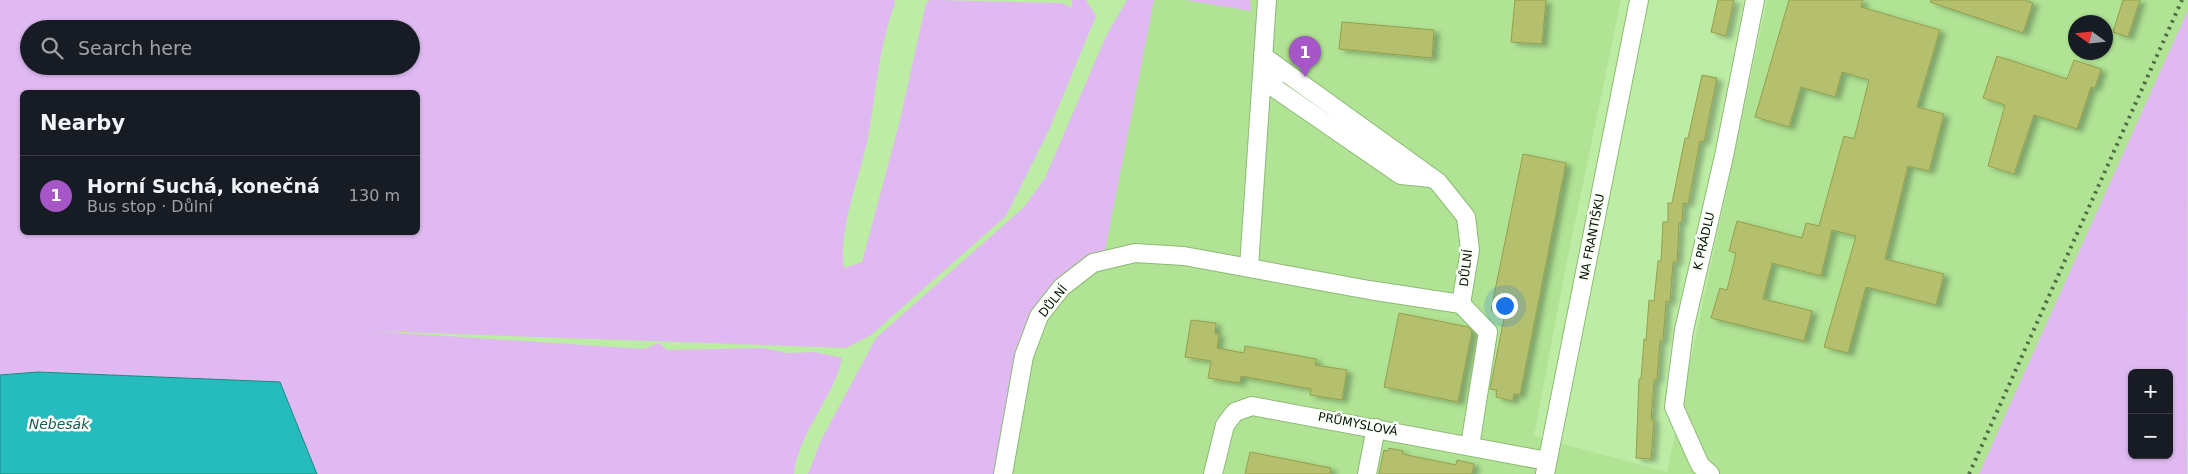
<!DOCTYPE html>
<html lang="en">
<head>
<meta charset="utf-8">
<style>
  :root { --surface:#171b24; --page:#20242c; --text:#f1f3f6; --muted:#9ea1a6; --line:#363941; --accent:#a656c6 }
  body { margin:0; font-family:"DejaVu Sans",sans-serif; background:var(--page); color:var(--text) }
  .controls { position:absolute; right:15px; bottom:15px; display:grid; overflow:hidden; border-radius:8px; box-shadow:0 1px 4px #0004 }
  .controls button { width:45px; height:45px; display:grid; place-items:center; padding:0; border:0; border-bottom:1px solid var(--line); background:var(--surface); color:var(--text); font:25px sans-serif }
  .compass { position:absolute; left:2068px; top:15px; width:45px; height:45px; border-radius:50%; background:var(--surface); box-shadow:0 1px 4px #0004; rotate:285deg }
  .you { position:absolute; left:1504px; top:305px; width:18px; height:18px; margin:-12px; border:4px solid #fff; border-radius:50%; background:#1a73e8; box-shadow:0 0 0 8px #1a73e833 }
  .badge { display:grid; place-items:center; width:32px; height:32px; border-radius:50%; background:var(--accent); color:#fff; font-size:16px; font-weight:700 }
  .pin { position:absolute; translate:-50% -41px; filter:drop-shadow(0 1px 2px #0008) }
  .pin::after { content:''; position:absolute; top:26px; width:18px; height:15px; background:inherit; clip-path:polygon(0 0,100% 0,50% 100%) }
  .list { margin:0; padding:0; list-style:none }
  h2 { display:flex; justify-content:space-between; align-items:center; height:65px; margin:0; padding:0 20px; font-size:21px }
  h2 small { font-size:16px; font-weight:400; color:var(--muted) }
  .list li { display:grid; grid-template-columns:32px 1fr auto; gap:15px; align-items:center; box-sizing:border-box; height:80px; padding:0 20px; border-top:1px solid var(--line) }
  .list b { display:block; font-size:19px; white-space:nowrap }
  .list p { margin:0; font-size:16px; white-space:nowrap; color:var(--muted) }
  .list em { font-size:16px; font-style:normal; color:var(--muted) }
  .icon { flex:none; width:28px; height:28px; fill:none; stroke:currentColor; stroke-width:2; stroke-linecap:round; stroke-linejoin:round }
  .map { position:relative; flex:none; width:2188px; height:474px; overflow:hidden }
  .search { position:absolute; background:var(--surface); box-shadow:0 1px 4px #0004; left:20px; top:20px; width:400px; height:55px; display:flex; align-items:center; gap:12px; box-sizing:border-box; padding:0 18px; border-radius:28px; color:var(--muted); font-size:19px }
  .panel { position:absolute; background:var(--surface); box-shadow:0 1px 4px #0004; left:20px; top:90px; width:400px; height:145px; border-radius:8px }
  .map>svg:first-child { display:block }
</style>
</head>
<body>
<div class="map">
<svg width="2188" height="474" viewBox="0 0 2188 474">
  <defs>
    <filter id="shadow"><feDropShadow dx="5.5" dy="3" stdDeviation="2.5" flood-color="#0004"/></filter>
  </defs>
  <rect width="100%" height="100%" fill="#bdeda5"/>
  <path fill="#b0e394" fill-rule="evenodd" d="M 1154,0 L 1185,0 L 1251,11 L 1250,0 L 1621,0 L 1565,271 L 1534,436 L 1667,472 L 1767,0 L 2188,0 L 2188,10 L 1979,474 L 1003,474 L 1039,316 L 1103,260 ZM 2076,22 L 2106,22 L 2106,52 L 2076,52 Z"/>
  <g fill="#e0b9f2" fill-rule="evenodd">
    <path d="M 0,0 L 894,0 L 895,3 C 879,46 876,93 868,138 C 860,177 838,229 844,268 L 862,262 L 899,124 L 926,3 L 930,0 L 936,0 L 1060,3 L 1069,6 L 1071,9 L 1072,0 L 1086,0 L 1096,16 L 1049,130 L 1006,216 L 871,335 L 846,348 L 372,331 L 644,349 L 659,343 L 667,350 L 763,348 L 787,353 L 815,352 L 842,358 C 835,396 798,433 794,474 L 317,474 L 280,382 L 38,372 L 0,375 ZM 29,29 L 411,29 L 411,66 L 29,66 ZM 22,92 L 418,92 L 418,232 L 22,232 Z"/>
    <path d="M 1127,0 L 1154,0 L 1103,261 L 1039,316 L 1003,474 L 808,474 L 821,440 L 876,338 L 1024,207 L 1045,178 L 1106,36 Z"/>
    <path d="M 1185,0 L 1250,0 L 1251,11 Z"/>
    <path d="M 2188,10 L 2187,474 L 1979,474 L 2008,409 ZM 2132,373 L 2169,373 L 2169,455 L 2132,455 Z"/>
  </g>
  <path fill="#26bbbc" stroke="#1c8884" d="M 38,372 L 280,382 L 317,474 L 0,474 L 0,375 Z"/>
  <g fill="#b5c06e" stroke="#959f4d" filter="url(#shadow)">
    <path d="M 1515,0 L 1546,0 L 1542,44 L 1511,42 Z"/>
    <path d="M 1718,0 L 1734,0 L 1726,36 L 1711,32 Z"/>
    <path d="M 1789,0 L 1863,0 L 1861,7 L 1940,30 L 1917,107 L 1944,114 L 1929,171 L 1908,166 L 1885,259 L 1944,274 L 1936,305 L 1866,287 L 1848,353 L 1824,347 L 1856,236 L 1832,230 L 1821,276 L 1772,263 L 1763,299 L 1812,311 L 1804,341 L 1711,318 L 1720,288 L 1727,290 L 1736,253 L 1729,251 L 1737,221 L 1802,238 L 1806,223 L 1819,226 L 1844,136 L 1854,139 L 1869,80 L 1842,72 L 1835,97 L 1801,87 L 1789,127 L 1755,117 Z"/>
    <path d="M 1931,0 L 2025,0 L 2033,3 L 2023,33 L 1930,2 Z"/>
    <path d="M 2123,0 L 2140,0 L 2128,37 L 2113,32 Z"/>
    <path d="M 1342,22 L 1434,30 L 1432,58 L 1339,49 Z"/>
    <path d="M 1997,56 L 2067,79 L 2074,60 L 2101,69 L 2095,88 L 2091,87 L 2077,129 L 2034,115 L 2014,174 L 1988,166 L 2005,105 L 1983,98 Z"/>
    <path d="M 1702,75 L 1717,78 L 1704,142 L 1700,141 L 1688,204 L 1683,203 L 1682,222 L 1679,223 L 1677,262 L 1673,262 L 1670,302 L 1666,301 L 1663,341 L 1660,340 L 1657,380 L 1654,380 L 1651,420 L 1654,420 L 1651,459 L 1636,458 L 1639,379 L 1641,379 L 1644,339 L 1646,340 L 1649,300 L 1654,301 L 1658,261 L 1661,261 L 1663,222 L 1668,222 L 1668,203 L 1672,203 L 1685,138 L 1688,138 Z"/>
    <path d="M 1523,154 L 1566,163 L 1520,395 L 1514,394 L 1513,401 L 1496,397 L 1497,390 L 1490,389 L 1505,313 L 1491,310 Z"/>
    <path d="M 1399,313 L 1468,327 L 1472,331 L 1458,402 L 1384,387 Z"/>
    <path d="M 1191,320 L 1216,323 L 1215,334 L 1219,334 L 1217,348 L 1244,353 L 1245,346 L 1316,359 L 1315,365 L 1347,370 L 1342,400 L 1310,395 L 1311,389 L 1241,376 L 1240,383 L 1208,378 L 1211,361 L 1185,357 Z"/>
    <path d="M 1389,448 L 1403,451 L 1402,454 L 1456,465 L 1457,460 L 1474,464 L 1472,474 L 1379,474 L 1384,450 L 1388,451 Z"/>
    <path d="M 1250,452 L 1331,468 L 1330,474 L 1245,474 Z"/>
  </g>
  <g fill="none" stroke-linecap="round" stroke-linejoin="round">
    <defs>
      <g id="minor">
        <path d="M 1263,56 L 1438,182 L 1466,217 L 1470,250 L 1461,304"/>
        <path d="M 1265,61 L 1276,89 L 1401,175 L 1431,178"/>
        <path d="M 1249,267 L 1267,0"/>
        <path d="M 1461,304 L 1488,332 L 1470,446"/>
        <path d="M 1003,474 L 1024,356 L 1039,316 L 1062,287 L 1093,263 L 1135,253 L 1184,256 L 1369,290 L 1461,304"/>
        <path d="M 1213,474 L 1225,425 L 1235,412 L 1252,406 L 1547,461"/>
        <path d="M 1367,474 L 1376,428"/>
        <path d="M 1545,474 L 1639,0"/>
        <path d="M 1710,474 L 1700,465 L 1674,407 L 1684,330 L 1724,156 L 1755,0"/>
      </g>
    </defs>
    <use href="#minor" stroke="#8dba75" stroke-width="20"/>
    <use href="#minor" stroke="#fff" stroke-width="18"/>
    <path stroke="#506c44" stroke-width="4" stroke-dasharray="2.5 5" stroke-linecap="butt" d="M 1969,474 L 2182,0"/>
  </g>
  <g text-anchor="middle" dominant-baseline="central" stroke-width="5" stroke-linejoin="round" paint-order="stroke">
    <g font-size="12" fill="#031100" stroke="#fafff8">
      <text transform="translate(1592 237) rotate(-79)">NA FRANTIŠKU</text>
      <text transform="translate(1704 241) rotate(-77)">K PRÁDLU</text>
      <text transform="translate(1466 268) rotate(-83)">DŮLNÍ</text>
      <text transform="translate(1053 301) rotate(-51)">DŮLNÍ</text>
      <text transform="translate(1358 424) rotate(11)">PRŮMYSLOVÁ</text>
    </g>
    <g font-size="14" font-style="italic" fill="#1f5858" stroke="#fafff8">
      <text x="59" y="424">Nebesák</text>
    </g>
  </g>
</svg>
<div class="controls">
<button>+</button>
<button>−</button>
</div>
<svg class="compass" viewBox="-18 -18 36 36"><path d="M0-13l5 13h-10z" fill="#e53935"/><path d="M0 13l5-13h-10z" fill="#9ea1a6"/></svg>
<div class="you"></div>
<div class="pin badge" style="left:1305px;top:77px">1</div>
<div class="search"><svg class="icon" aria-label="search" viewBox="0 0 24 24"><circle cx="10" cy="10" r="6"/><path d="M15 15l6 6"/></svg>Search here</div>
<section class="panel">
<h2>Nearby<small></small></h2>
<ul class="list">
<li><span class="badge">1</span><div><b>Horní Suchá, konečná</b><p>Bus stop · Důlní</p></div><em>130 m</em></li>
</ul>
</section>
</div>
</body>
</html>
